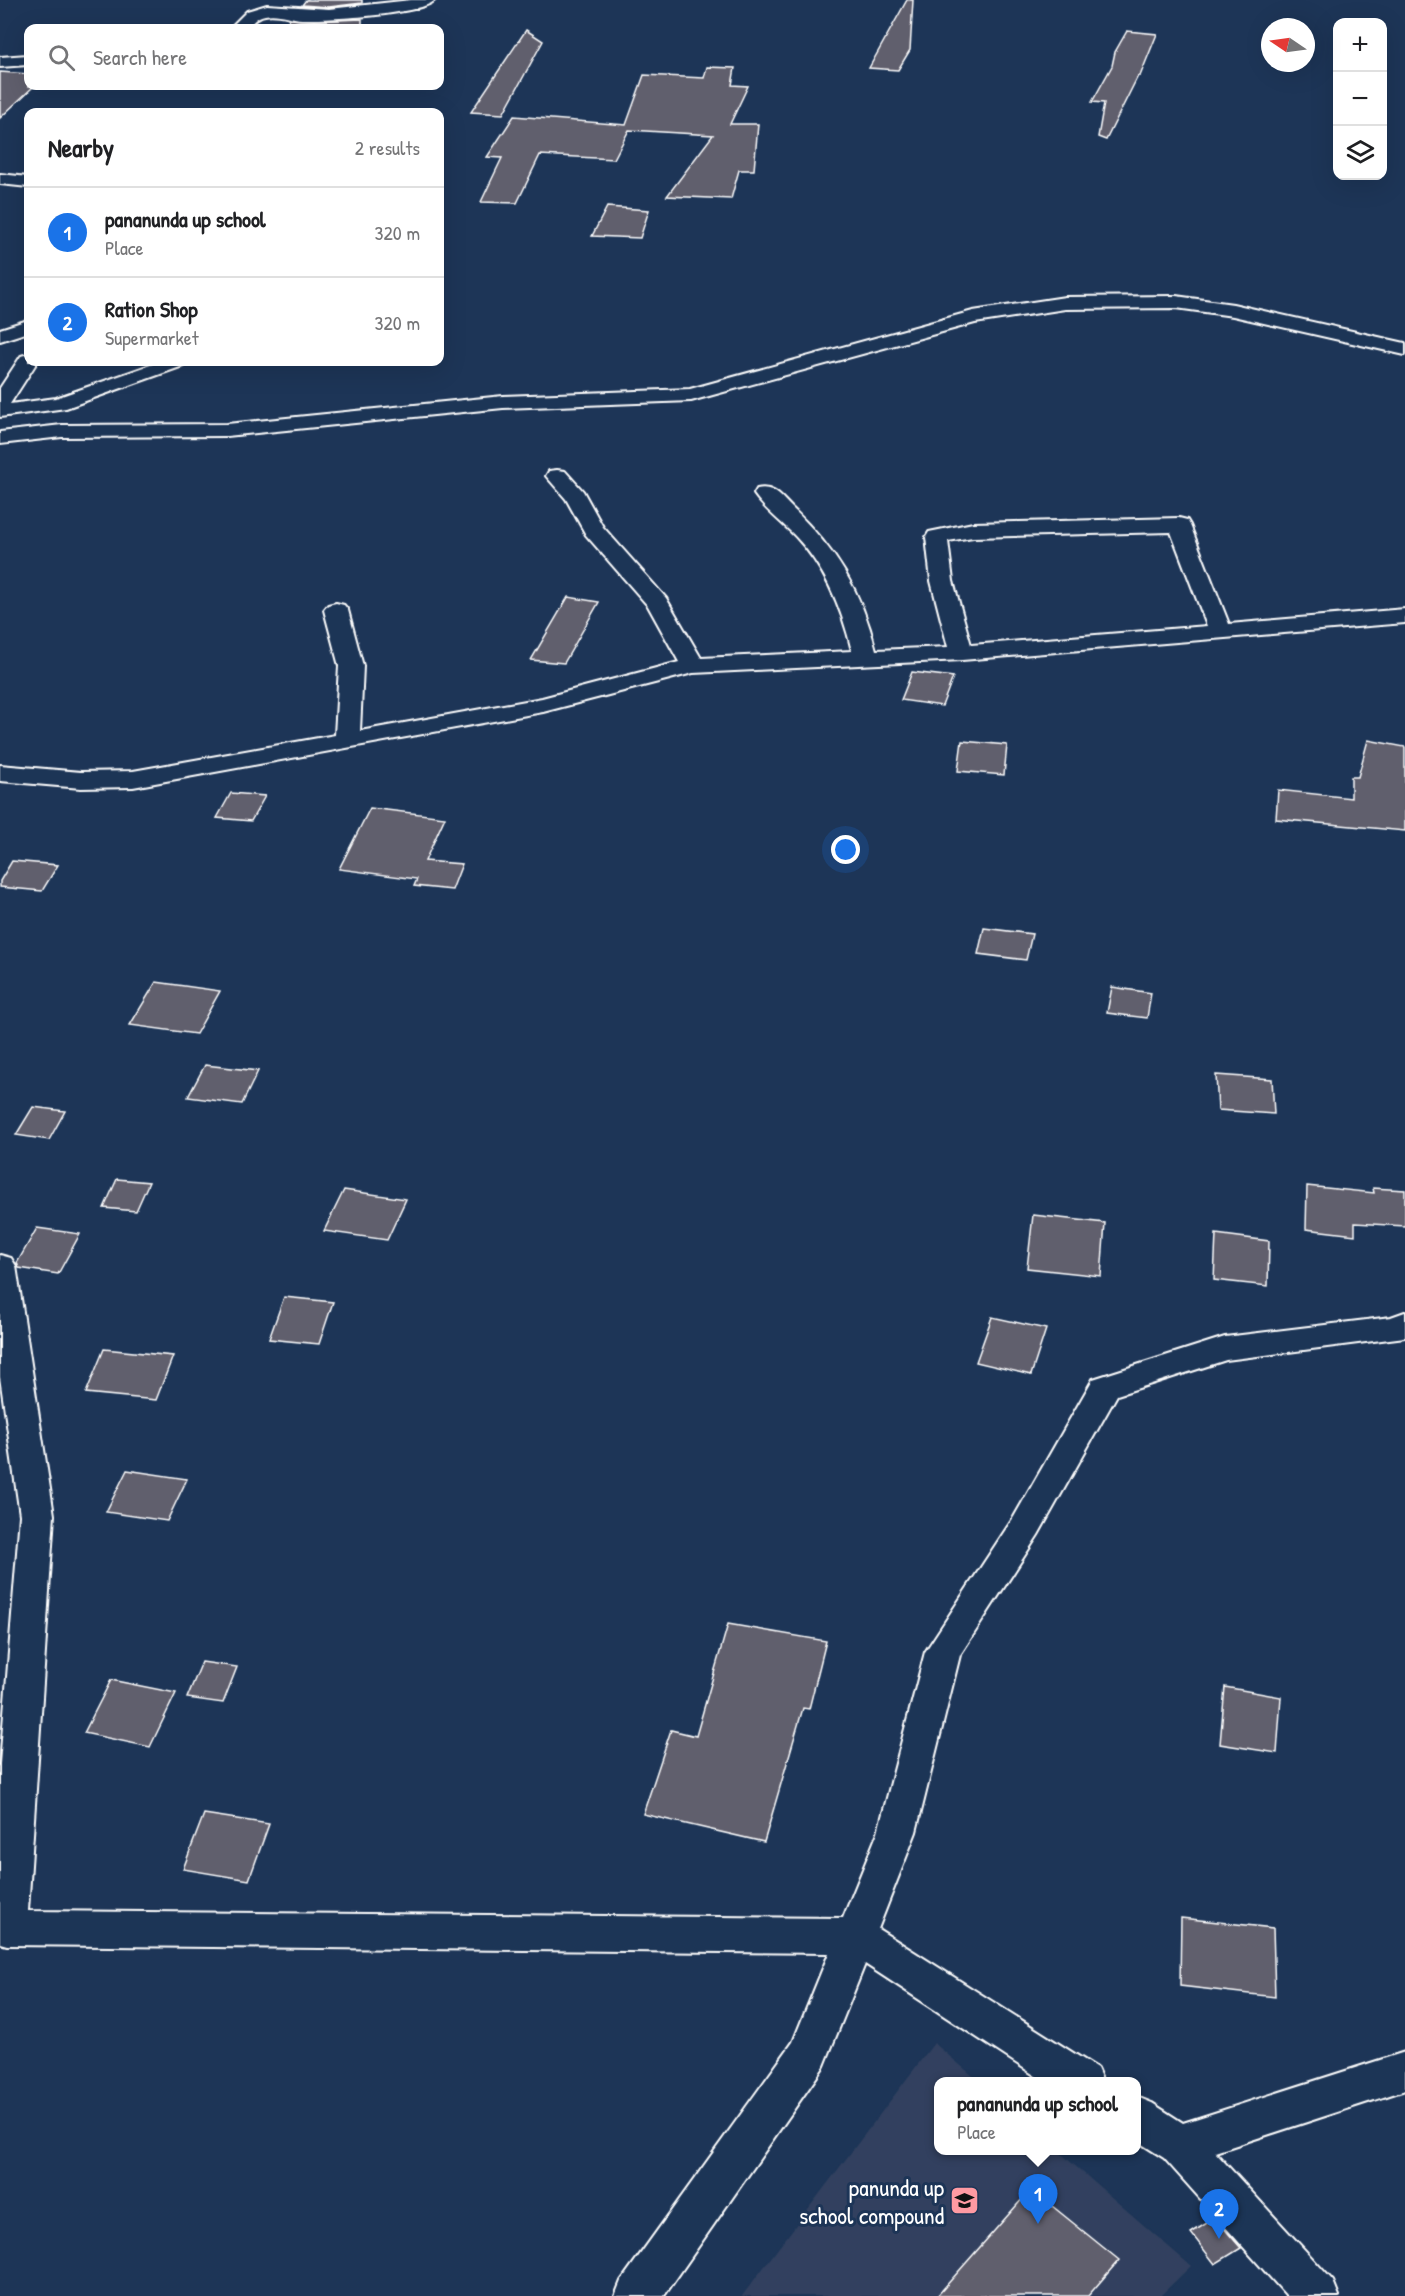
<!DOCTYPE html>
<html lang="en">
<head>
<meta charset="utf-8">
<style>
  :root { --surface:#fff; --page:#f2f2f2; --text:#202124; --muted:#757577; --line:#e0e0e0; --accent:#1a73e8 }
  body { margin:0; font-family:"Patrick Hand",sans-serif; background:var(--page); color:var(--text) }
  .controls { position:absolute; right:18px; top:18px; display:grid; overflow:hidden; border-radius:12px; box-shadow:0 6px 24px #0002 }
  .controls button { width:54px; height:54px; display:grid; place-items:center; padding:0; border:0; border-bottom:2px solid var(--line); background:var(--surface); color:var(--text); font:30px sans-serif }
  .compass { position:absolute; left:1261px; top:18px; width:54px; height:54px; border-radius:50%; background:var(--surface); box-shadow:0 6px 24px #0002; rotate:283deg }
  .you { position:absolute; left:846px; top:850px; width:21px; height:21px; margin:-15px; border:4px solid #fff; border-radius:50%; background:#1a73e8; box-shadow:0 0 0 9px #1a73e833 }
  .badge { display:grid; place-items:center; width:39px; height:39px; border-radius:50%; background:var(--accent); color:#fff; font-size:20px; font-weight:700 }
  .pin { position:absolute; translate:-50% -50px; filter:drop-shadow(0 2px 3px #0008) }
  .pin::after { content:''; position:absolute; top:32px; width:21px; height:18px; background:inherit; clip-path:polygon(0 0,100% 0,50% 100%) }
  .popup { position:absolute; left:934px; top:2077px; width:207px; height:78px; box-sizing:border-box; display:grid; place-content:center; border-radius:12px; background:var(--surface); filter:drop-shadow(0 2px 4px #0005); font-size:20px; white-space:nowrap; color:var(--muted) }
  .popup b { font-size:22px; color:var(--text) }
  .popup::after { content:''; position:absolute; left:50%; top:100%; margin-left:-12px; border:12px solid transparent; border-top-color:var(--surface) }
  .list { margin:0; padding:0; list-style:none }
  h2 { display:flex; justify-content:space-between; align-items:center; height:78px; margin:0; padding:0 24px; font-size:26px }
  h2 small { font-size:20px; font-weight:400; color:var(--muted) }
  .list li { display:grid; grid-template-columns:39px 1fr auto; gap:18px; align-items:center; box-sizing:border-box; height:90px; padding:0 24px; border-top:2px solid var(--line) }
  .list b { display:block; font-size:22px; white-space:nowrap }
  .list p { margin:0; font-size:20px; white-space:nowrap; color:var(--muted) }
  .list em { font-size:20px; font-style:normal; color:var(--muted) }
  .icon { flex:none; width:33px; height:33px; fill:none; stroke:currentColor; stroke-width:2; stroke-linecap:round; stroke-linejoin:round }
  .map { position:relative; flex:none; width:1405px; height:2296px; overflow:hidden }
  .search { position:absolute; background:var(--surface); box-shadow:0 6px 24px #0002; left:24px; top:24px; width:420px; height:66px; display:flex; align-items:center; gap:15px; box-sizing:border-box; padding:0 21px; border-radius:12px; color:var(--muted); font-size:22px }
  .panel { position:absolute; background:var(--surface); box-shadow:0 6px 24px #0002; left:24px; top:108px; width:420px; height:258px; border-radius:12px }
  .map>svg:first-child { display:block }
</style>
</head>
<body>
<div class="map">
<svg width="1405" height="2296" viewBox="0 0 1405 2296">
  <rect width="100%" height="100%" fill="#1d3557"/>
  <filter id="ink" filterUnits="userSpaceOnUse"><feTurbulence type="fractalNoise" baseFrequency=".0167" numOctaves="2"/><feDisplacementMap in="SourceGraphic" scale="12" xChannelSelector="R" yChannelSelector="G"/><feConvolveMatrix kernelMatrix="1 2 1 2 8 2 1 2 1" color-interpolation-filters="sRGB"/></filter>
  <g filter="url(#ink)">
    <path fill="#31415e" d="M 934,2043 L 979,2081 L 939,2082 L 939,2150 L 1058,2151 L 1191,2266 L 1160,2296 L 742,2296 Z"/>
    <g fill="#615e6d" stroke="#fff" stroke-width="1.5">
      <path d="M 306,0 L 362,0 L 362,3 L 329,7 L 302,5 Z"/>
      <path d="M 907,0 L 913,0 L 910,50 L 898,70 L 869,68 Z"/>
      <path d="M 290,19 L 314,21 L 362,19 L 362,28 L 282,28 Z"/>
      <path d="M 526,30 L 543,41 L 503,114 L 471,112 Z"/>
      <path d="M 1127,31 L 1157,34 L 1140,76 L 1138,76 L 1106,140 L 1098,137 L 1104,103 L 1092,102 L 1112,66 L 1115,52 Z"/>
      <path d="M 707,67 L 735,68 L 732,85 L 748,86 L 730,124 L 758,124 L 754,170 L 739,170 L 731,199 L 667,196 L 713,135 L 629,130 L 614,159 L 540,155 L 517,203 L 481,202 L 502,158 L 487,157 L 514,116 L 626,125 L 644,75 L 704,78 Z"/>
      <path d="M 0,72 L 28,74 L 28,86 L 34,86 L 0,118 Z"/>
      <path d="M 607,207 L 649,210 L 640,238 L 592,236 Z"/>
      <path d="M 568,597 L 599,602 L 564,663 L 531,660 Z"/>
      <path d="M 912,672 L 953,677 L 942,706 L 901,700 Z"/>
      <path d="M 1368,740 L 1405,747 L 1405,831 L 1276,819 L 1278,790 L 1351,798 L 1351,777 L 1358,777 Z"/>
      <path d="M 962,741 L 1007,745 L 1004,775 L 958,771 Z"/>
      <path d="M 231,793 L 265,796 L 251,821 L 217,818 Z"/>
      <path d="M 370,808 L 445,817 L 425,861 L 462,864 L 452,890 L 414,886 L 417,879 L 339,869 Z"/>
      <path d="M 12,861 L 58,865 L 42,891 L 0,887 L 0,881 Z"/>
      <path d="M 984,928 L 1032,934 L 1026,960 L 978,954 Z"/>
      <path d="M 156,982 L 220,991 L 196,1034 L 130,1025 Z"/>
      <path d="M 1112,987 L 1151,993 L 1147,1018 L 1107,1013 Z"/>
      <path d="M 205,1065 L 258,1071 L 242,1104 L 188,1097 Z"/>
      <path d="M 1216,1075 L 1272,1079 L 1274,1114 L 1218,1110 Z"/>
      <path d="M 33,1107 L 65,1111 L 49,1140 L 16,1135 Z"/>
      <path d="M 117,1179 L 149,1182 L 136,1211 L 104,1208 Z"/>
      <path d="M 1307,1186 L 1374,1193 L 1373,1188 L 1405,1190 L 1405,1226 L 1355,1223 L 1355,1235 L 1306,1229 Z"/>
      <path d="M 344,1190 L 406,1199 L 387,1240 L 324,1231 Z"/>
      <path d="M 1033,1215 L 1105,1223 L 1101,1276 L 1027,1268 Z"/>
      <path d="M 37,1228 L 80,1234 L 58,1274 L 19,1268 L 17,1263 Z"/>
      <path d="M 1216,1234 L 1269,1241 L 1268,1286 L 1214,1280 Z"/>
      <path d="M 284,1297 L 333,1302 L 319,1344 L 269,1339 Z"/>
      <path d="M 992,1317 L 1046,1329 L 1031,1375 L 976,1362 Z"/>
      <path d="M 104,1349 L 173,1356 L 156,1400 L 86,1393 Z"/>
      <path d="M 127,1470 L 187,1479 L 167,1521 L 106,1512 Z"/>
      <path d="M 728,1624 L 826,1641 L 809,1709 L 803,1708 L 764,1842 L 643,1814 L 671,1730 L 696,1736 Z"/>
      <path d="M 202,1662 L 237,1667 L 223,1703 L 187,1698 Z"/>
      <path d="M 111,1680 L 176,1693 L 150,1747 L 84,1733 Z"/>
      <path d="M 1225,1687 L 1281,1697 L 1277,1753 L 1220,1744 Z"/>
      <path d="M 204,1814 L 269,1824 L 249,1880 L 183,1869 Z"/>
      <path d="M 1181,1918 L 1273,1928 L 1275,1997 L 1180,1986 Z"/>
      <path d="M 1031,2189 L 1119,2260 L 1088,2296 L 937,2296 Z"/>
      <path d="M 1215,2218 L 1241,2248 L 1215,2264 L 1191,2233 Z"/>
    </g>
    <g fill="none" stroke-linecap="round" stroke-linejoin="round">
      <defs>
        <g id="street">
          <path d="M 411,0 L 435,0 C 422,15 325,20 302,19 C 290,18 277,12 265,15 C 257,16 252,23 247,28 L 230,28 L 247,11 L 267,5 L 329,9 Z"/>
          <path d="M 28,55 L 28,65 L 0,67 L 0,57 Z"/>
          <path d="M 0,174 L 28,177 L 28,187 L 0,184 Z"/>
          <path d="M 1176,296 L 1233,304 L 1405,343 L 1405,355 L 1233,316 L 1176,308 L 1065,309 L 975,323 L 691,401 L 503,408 L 227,436 L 62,437 L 0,444 L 0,432 L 62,425 L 227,424 L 503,396 L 690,389 L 973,311 L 1065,297 Z"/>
          <path d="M 28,320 L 28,332 L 0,341 L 0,329 Z"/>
          <path d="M 28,354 L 28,362 L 37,362 L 10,404 L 56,398 L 159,362 L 186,362 L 183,366 L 66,408 L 0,417 L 0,388 L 21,356 Z"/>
          <path d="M 557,470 L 565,471 L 583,491 L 603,527 L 666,598 L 701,658 L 852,651 C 842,609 826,569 796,537 C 783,523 765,510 754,494 L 757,489 C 773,485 781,497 792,508 C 836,550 861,590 876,650 L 948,647 L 931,581 L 926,537 L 929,532 L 973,523 L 1179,518 L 1187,520 L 1190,525 L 1229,624 L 1405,609 L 1405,623 L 962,660 L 693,673 L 543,712 L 133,787 L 81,788 L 0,781 L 0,765 L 81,772 L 133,771 L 335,735 L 339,666 L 324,610 L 328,605 L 336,603 L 344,605 L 348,610 L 363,666 L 360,731 L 542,698 L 679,662 L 648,606 L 586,535 L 566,499 L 546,476 L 549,471 ZM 1171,532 L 1207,626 L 971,645 L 953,581 L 948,541 L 973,537 Z"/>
          <path d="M 0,1255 L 11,1258 L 16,1266 L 54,1515 L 28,1911 L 843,1918 L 878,1832 L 925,1652 L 1014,1517 L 1093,1379 L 1225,1337 L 1391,1317 L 1405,1312 L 1405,1337 L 1226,1360 L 1117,1395 L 1038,1535 L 960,1655 L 916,1832 L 878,1929 L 1097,2068 L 1103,2082 L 1045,2082 L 865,1964 L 824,2066 L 664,2296 L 615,2296 L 621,2281 L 793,2042 L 829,1953 L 7,1945 L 0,1943 L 0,1764 L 20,1515 L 0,1377 Z"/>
          <path d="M 1405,2052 L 1405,2090 L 1215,2152 L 1333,2281 L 1339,2296 L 1287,2296 L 1164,2158 L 1137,2141 L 1137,2097 L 1152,2103 L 1183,2123 Z"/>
        </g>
      </defs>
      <use href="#street" stroke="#fff" stroke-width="4"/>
      <use href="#street" fill="#1d3557" fill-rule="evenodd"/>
    </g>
  </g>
  <defs>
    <symbol id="school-square" viewBox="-11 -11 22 22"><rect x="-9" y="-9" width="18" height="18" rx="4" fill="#ff9aa2" stroke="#1d3557"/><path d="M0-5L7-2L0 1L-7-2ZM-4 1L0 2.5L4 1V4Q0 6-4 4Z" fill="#111"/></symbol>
  </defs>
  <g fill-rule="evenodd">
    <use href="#school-square" x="948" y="2184" width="33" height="33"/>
  </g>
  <g text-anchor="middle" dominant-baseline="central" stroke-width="6" stroke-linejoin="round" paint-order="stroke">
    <g font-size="24" fill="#fff" stroke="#1d3557" text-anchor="end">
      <text x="944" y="2187">panunda up<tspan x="944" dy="28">school compound</tspan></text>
    </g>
  </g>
</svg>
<div class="controls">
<button>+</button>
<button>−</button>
<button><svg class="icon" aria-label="layers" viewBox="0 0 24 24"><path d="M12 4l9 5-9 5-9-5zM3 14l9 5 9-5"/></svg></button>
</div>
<svg class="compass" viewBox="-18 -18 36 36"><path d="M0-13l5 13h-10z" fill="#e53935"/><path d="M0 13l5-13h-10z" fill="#757577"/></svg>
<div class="you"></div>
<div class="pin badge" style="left:1038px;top:2224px">1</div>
<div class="popup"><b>pananunda up school</b>Place</div>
<div class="pin badge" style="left:1219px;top:2239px">2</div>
<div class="search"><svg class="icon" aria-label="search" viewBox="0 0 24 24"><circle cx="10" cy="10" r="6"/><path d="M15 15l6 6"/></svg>Search here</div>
<section class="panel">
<h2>Nearby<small>2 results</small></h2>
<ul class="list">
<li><span class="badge">1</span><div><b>pananunda up school</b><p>Place</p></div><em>320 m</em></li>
<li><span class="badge">2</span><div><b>Ration Shop</b><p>Supermarket</p></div><em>320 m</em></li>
</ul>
</section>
</div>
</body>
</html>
